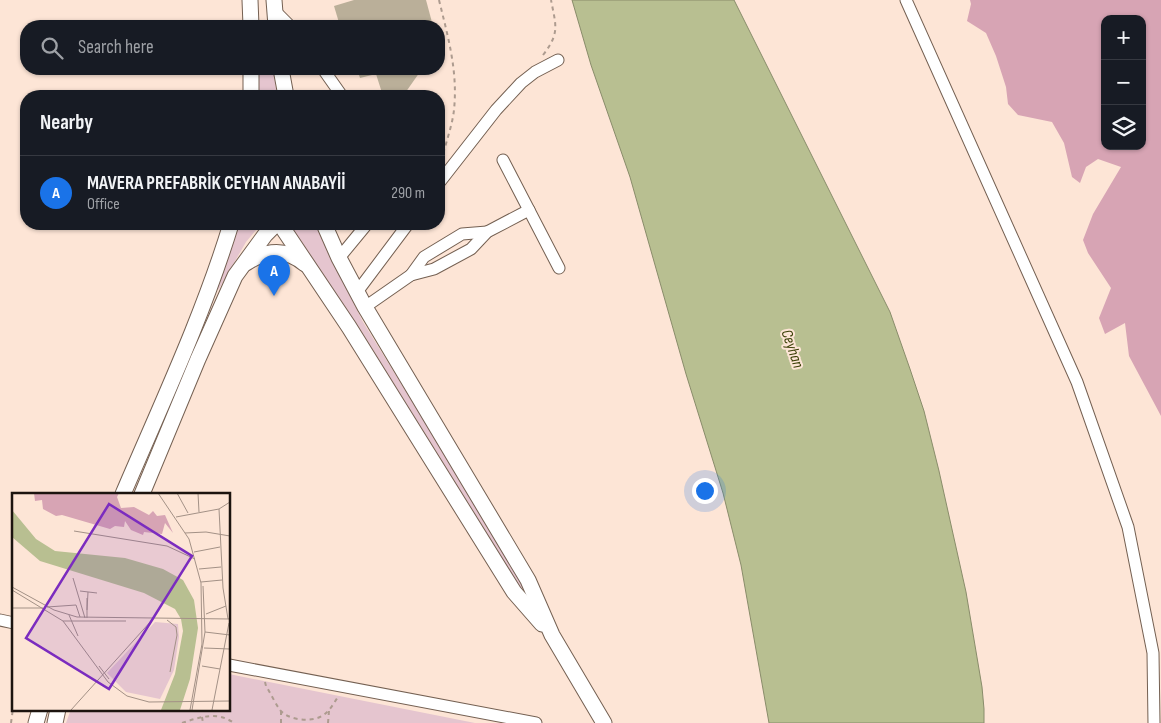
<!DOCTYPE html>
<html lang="en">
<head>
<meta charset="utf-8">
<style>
  :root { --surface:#171b24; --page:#20242c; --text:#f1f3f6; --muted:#9ea1a6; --line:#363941; --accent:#1a73e8 }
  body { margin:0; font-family:"Sofia Sans Condensed",sans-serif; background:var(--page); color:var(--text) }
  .controls { position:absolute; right:15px; top:15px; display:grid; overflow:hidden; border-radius:10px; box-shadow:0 1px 4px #0004 }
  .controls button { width:45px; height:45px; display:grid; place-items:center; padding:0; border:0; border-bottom:1px solid var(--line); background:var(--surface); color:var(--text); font:25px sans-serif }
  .you { position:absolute; left:704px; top:490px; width:18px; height:18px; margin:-12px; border:4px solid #fff; border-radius:50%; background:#1a73e8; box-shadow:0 0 0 8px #1a73e833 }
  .badge { display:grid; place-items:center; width:32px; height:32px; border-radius:50%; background:var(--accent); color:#fff; font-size:16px; font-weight:700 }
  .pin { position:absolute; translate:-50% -41px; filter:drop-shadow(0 1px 2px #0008) }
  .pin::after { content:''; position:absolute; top:26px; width:18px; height:15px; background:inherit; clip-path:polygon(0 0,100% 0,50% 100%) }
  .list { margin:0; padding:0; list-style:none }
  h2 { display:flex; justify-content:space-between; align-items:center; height:65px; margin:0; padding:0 20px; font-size:21px }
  h2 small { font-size:16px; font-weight:400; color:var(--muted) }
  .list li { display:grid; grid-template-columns:32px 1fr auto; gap:15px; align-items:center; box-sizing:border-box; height:75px; padding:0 20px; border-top:1px solid var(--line) }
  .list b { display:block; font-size:19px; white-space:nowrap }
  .list p { margin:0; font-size:16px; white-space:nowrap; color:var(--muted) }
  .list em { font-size:16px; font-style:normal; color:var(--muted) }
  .icon { flex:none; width:28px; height:28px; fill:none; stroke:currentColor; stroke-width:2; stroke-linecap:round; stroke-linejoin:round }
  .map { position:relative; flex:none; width:1161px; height:723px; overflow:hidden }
  .search { position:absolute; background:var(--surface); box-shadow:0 1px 4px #0004; left:20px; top:20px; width:425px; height:55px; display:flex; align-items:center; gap:12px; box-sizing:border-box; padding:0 18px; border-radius:20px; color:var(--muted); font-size:19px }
  .panel { position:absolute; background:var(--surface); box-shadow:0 1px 4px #0004; left:20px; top:90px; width:425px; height:140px; border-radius:20px }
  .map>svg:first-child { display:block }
</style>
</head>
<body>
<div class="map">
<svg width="1161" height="723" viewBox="0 0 1161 723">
  <rect width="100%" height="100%" fill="#fde5d6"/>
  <g fill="#e5c5cf">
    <path d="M 259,69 L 273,69 L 277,96 L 259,96 Z"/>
    <path d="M 239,224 L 261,224 L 246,242 L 219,289 L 217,290 Z"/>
    <path d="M 294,224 L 315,224 L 363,322 L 529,591 L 525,594 L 358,326 L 291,226 Z"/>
    <path d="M 229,674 L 475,723 L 66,723 L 71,709 L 229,709 Z"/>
  </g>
  <path fill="#d7a4b4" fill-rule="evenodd" d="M 970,0 L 1161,0 L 1161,416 L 1129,356 L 1125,323 L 1105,334 L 1099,318 L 1111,288 L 1088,253 L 1083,240 L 1093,214 L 1121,167 L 1098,159 L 1086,167 L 1080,183 L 1072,177 L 1064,143 L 1052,122 L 1018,115 L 1008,104 L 1006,87 L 996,56 L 986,33 L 967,21 L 971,4 ZM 1105,19 L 1142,19 L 1142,146 L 1105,146 Z"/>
  <path fill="#b8bf91" stroke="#898c6a" d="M 572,0 L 734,0 L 890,312 L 910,369 L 924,411 L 939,471 L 966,592 L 982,687 L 984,709 L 984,723 L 769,723 L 741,565 L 723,493 L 686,374 L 630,177 L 591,65 Z"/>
  <g fill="#baaf99">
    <path d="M 354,0 L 426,0 L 433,26 L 340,26 L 334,6 Z"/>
    <path d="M 357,69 L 422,69 L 403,96 L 383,96 L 376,74 L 360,78 Z"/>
  </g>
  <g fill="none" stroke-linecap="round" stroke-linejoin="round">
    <defs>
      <g id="minor">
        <path d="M 906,0 L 1077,382 L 1128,527 L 1153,653 L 1154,723"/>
        <path d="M 275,11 L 290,26"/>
        <path d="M 323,69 L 342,96"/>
        <path d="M 503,160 L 559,268"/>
        <path d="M 439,183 L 496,110 L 521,83 L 535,72 L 558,60"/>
        <path d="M 339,258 L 367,224"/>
        <path d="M 411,275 L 424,257 L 462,234 L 487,232"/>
        <path d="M 357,292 L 408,224"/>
        <path d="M 365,307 L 411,275 L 434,269 L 471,249 L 487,232 L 529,210"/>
        <path d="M 0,620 L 14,623"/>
        <path d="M 229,665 L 536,723"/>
      </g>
      <g id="major">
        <path d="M 250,0 L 251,26"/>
        <path d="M 274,0 L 276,26"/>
        <path d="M 281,69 L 286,96"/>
        <path d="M 251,96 L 251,69"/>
        <path d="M 280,224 L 349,327 L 514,592 L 542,624"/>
        <path d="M 324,224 L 339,258 L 365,307 L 528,580 L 552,635 L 604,723"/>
        <path d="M 246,263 C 266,250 286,248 305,264"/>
        <path d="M 123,494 C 161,405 203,316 231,224"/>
        <path d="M 142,494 L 198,359 L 235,276 L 265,235 L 276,224"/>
        <path d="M 36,723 L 40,709"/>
        <path d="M 55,723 L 58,709"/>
      </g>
    </defs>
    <use href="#minor" stroke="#746052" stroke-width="13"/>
    <use href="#major" stroke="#746052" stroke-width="17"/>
    <g stroke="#ad9b8f" stroke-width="2" stroke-dasharray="4 4" stroke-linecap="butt">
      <path d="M 439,0 C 448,37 458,71 454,110 C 452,127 445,145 441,162"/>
      <path d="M 543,55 C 560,33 556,26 551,0"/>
      <path d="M 265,682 L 266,686 C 271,694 275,703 280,710 C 288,720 309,722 320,717 C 329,713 333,704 338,697"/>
      <path d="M 202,717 L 203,723"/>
      <path d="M 11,723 L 14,701"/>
      <path d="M 182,723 C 200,717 217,711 234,723"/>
      <path d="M 281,723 L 281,711"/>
      <path d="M 328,723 L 329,711"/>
    </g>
    <use href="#minor" stroke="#fff" stroke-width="11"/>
    <use href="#major" stroke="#fff" stroke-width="15"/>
  </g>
  <g text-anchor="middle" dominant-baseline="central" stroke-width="4" stroke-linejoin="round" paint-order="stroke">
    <g font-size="16" font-style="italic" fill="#3b4007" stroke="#fde5d6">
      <text transform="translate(792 349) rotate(71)">Ceyhan</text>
    </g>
  </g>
  <g transform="translate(12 493)">
    <rect width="218" height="218" fill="#fde5d6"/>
    <path d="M 143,129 L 166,131 L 167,144 L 162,177 L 148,206 L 114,199 L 95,180 Z" fill="#e5c5cf"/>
    <path d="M 22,0 L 107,0 L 105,4 L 109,15 L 122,14 L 137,22 L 141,18 L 145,23 L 153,22 L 161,40 L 153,30 L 150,41 L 132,39 L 131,42 L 119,37 L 113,28 L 112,34 L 103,33 L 98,36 L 50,22 L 44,23 L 31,16 L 30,7 L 23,8 Z" fill="#d7a4b4"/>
    <path d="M 0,17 L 24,46 L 43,58 L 113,65 L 151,76 L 171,87 L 182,107 L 186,135 L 178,186 L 168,217 L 149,217 L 163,181 L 171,138 L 169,126 L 163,116 L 132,100 L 28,68 L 0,44 Z" fill="#b8bf91"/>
    <path fill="none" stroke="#a39186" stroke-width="1" d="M 146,0 L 177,46 L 189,90 L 190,151 L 178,217M 165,0 L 176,20M 186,0 L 187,19M 207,16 L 211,95 L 216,126M 164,24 L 207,16 L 218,9M 62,38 L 155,53 L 183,66M 173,40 L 194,39 L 218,43M 182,59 L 208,54M 187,76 L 209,74M 61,85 L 73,125M 189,89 L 210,87M 0,94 L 42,117 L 65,124 L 218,126M 0,97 L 51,128 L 96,189 L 115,203 L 137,209 L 218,208M 68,98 L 85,100M 35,114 L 64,112 L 68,124M 0,115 L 31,115M 75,117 L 76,99M 194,121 L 214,113M 57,122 L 66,143M 75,125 L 75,105M 155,127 L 164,134 L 165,142 L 158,179M 51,128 L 114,128M 193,139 L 218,142M 192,155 L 218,156M 87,173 L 97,186M 190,173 L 208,176M 59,217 L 140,127M 180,217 L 193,139 L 191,93M 200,217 L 217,130"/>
    <path fill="#7b2cbf" fill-opacity="0.15" stroke="#7b2cbf" stroke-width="2.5" d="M 97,11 L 180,63 L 97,196 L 14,145 Z"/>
    <rect width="218" height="218" fill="none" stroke="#1c140f" stroke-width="2.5"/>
  </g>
</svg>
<div class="controls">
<button>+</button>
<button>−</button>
<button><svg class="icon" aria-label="layers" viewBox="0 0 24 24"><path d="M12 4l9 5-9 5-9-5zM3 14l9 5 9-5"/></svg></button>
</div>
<div class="you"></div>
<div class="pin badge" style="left:274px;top:296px">A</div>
<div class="search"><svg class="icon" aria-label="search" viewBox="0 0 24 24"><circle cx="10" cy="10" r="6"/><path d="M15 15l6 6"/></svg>Search here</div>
<section class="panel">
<h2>Nearby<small></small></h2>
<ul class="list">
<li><span class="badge">A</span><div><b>MAVERA PREFABRİK CEYHAN ANABAYİİ</b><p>Office</p></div><em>290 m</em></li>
</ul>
</section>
</div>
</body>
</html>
